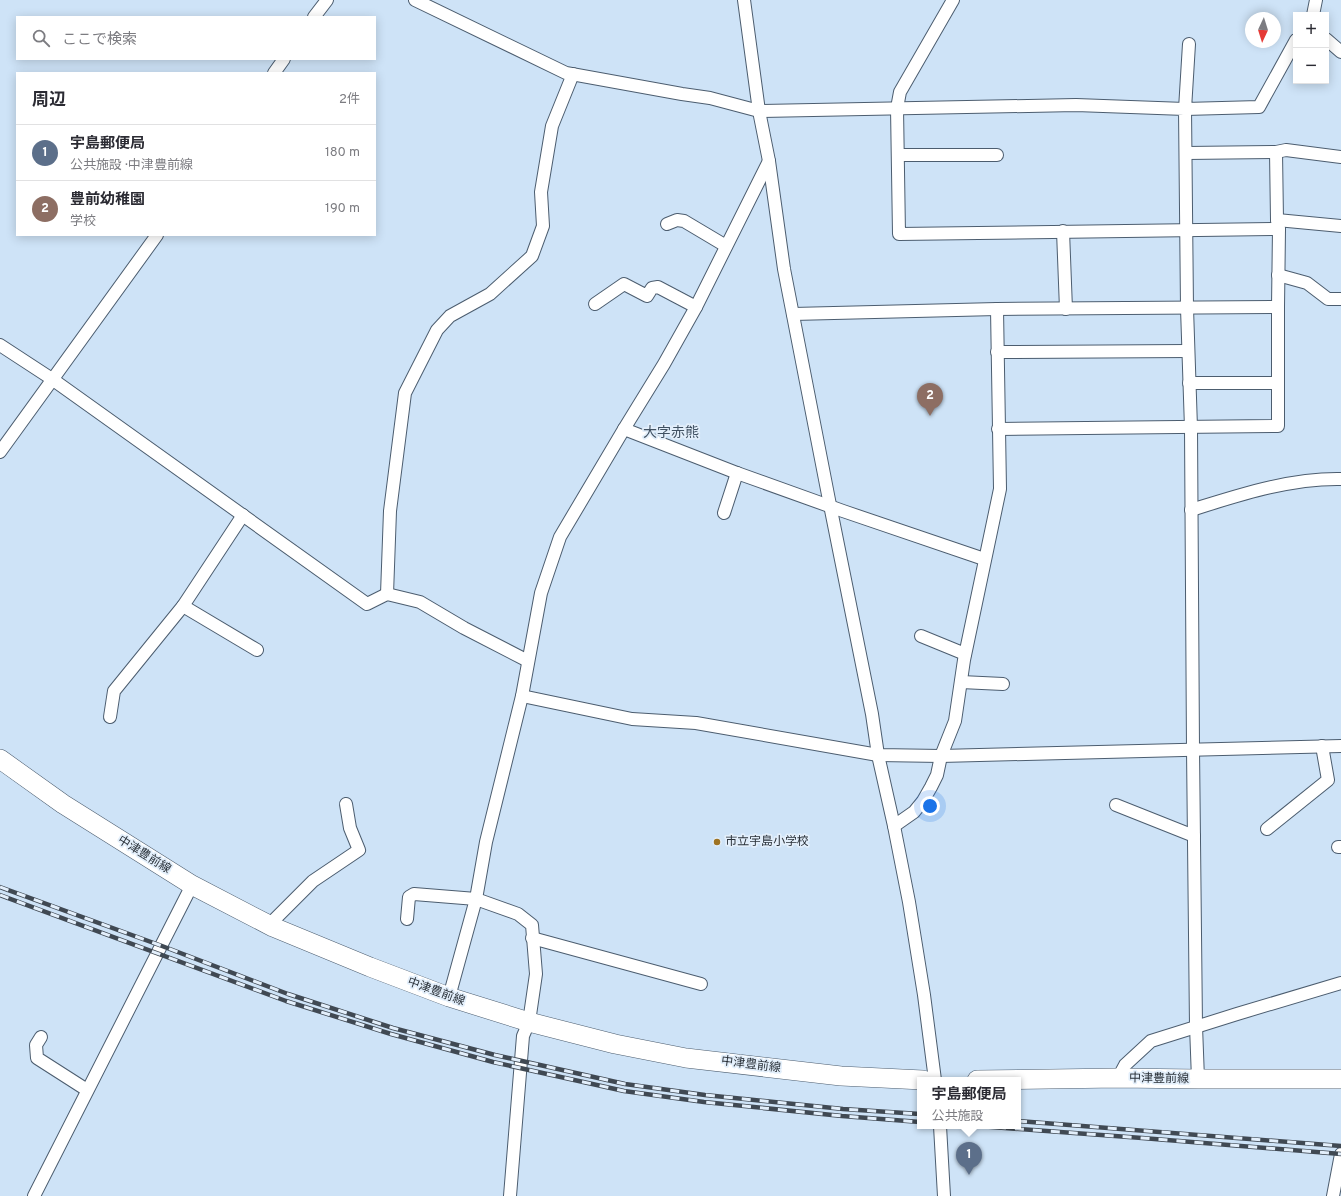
<!DOCTYPE html>
<html lang="ja">
<head>
<meta charset="utf-8">
<style>
  :root { --surface:#fff; --page:#f2f2f3; --text:#2b2b33; --muted:#7c7c81; --line:#e1e1e2; --accent:#ea580c }
  body { margin:0; font-family:Overpass,"Noto Sans JP",sans-serif; background:var(--page); color:var(--text) }
  .controls { position:absolute; right:12px; top:12px; display:grid; overflow:hidden; border-radius:0px; box-shadow:0 2px 10px #0003 }
  .controls button { width:36px; height:36px; display:grid; place-items:center; padding:0; border:0; border-bottom:1px solid var(--line); background:var(--surface); color:var(--text); font:20px sans-serif }
  .compass { position:absolute; left:1245px; top:12px; width:36px; height:36px; border-radius:50%; background:var(--surface); box-shadow:0 2px 10px #0003; rotate:184deg }
  .you { position:absolute; left:930px; top:806px; width:14px; height:14px; margin:-10px; border:3px solid #fff; border-radius:50%; background:#1a73e8; box-shadow:0 0 0 6px #1a73e833 }
  .badge { display:grid; place-items:center; width:26px; height:26px; border-radius:50%; background:var(--accent); color:#fff; font-size:13px; font-weight:700 }
  .pin { position:absolute; translate:-50% -33px; filter:drop-shadow(0 1px 2px #0008) }
  .pin::after { content:''; position:absolute; top:21px; width:14px; height:12px; background:inherit; clip-path:polygon(0 0,100% 0,50% 100%) }
  .popup { position:absolute; left:917px; top:1077px; width:104px; height:52px; box-sizing:border-box; display:grid; place-content:center; border-radius:0px; background:var(--surface); filter:drop-shadow(0 1px 3px #0005); font-size:13px; white-space:nowrap; color:var(--muted) }
  .popup b { font-size:15px; color:var(--text) }
  .popup::after { content:''; position:absolute; left:50%; top:100%; margin-left:-8px; border:8px solid transparent; border-top-color:var(--surface) }
  .list { margin:0; padding:0; list-style:none }
  h2 { display:flex; justify-content:space-between; align-items:center; height:52px; margin:0; padding:0 16px; font-size:17px }
  h2 small { font-size:13px; font-weight:400; color:var(--muted) }
  .list li { display:grid; grid-template-columns:26px 1fr auto; gap:12px; align-items:center; box-sizing:border-box; height:56px; padding:0 16px; border-top:1px solid var(--line) }
  .list b { display:block; font-size:15px; white-space:nowrap }
  .list p { margin:0; font-size:13px; white-space:nowrap; color:var(--muted) }
  .list em { font-size:13px; font-style:normal; color:var(--muted) }
  .icon { flex:none; width:22px; height:22px; fill:none; stroke:currentColor; stroke-width:2; stroke-linecap:round; stroke-linejoin:round }
  .map { position:relative; flex:none; width:1341px; height:1196px; overflow:hidden }
  .search { position:absolute; background:var(--surface); box-shadow:0 2px 10px #0003; left:16px; top:16px; width:360px; height:44px; display:flex; align-items:center; gap:10px; box-sizing:border-box; padding:0 14px; border-radius:0px; color:var(--muted); font-size:15px }
  .panel { position:absolute; background:var(--surface); box-shadow:0 2px 10px #0003; left:16px; top:72px; width:360px; height:164px; border-radius:0px }
  .map>svg:first-child { display:block }
</style>
</head>
<body>
<div class="map">
<svg width="1341" height="1196" viewBox="0 0 1341 1196">
  <rect width="100%" height="100%" fill="#cee3f7"/>
  <g fill="none" stroke-linecap="round" stroke-linejoin="round">
    <defs>
      <g id="minor">
        <path d="M 415,0 L 566,73 L 682,94 L 710,98 L 759,111 L 1076,105 L 1185,109 L 1187,308 L 1191,428 L 1193,749 L 1196,1026 L 1198,1079"/>
        <path d="M 744,0 L 759,111 L 769,161 L 784,269 L 830,505 L 872,714 L 878,755 L 894,826 L 909,902 L 924,995 L 935,1080"/>
        <path d="M 953,0 L 900,92 L 897,108 L 899,234 L 1279,229"/>
        <path d="M 1313,15 L 1316,0"/>
        <path d="M 314,17 L 327,0"/>
        <path d="M 1326,39 L 1341,52"/>
        <path d="M 1189,44 L 1185,109 L 1259,107 L 1296,40"/>
        <path d="M 274,73 L 284,59"/>
        <path d="M 1186,153 L 1276,152 L 1286,150 L 1341,157"/>
        <path d="M 898,155 L 997,155"/>
        <path d="M 1277,220 L 1341,226"/>
        <path d="M 667,224 L 677,220 L 684,221 L 726,246"/>
        <path d="M 1063,231 L 1066,309"/>
        <path d="M 1278,275 L 1307,283 L 1328,299 L 1341,299"/>
        <path d="M 595,304 L 624,284 L 647,296 L 652,288 L 658,287 L 696,307"/>
        <path d="M 793,314 L 997,309 L 1278,307"/>
        <path d="M 0,345 L 52,379 L 367,604 L 387,594 L 420,602 L 464,628 L 528,661"/>
        <path d="M 997,352 L 1188,351"/>
        <path d="M 1189,383 L 1278,383"/>
        <path d="M 624,429 L 737,473 L 843,511 L 984,559"/>
        <path d="M 998,429 L 1278,426 L 1278,307 L 1279,229 L 1277,220 L 1276,152"/>
        <path d="M 0,452 L 157,235"/>
        <path d="M 1191,510 C 1239,495 1290,478 1341,479"/>
        <path d="M 724,513 L 737,473"/>
        <path d="M 243,515 L 183,606 L 257,650"/>
        <path d="M 387,594 L 390,511 L 405,393 L 437,330 L 450,316 L 490,294 L 532,256 L 543,226 L 541,192 L 552,126 L 573,74"/>
        <path d="M 921,636 L 965,654"/>
        <path d="M 961,682 L 1003,684"/>
        <path d="M 522,696 L 632,719 L 696,723 L 878,755 L 941,756 L 1341,746"/>
        <path d="M 110,717 L 114,691 L 183,606"/>
        <path d="M 1116,805 L 1194,836"/>
        <path d="M 894,826 L 914,812 L 923,801 L 931,787 L 937,775 L 941,756 L 955,721 L 964,660 L 1000,489 L 997,309"/>
        <path d="M 1267,829 L 1328,780 L 1322,746"/>
        <path d="M 1338,847 L 1341,847"/>
        <path d="M 407,919 L 409,897 L 414,894 L 476,899 L 518,914 L 532,925 L 536,974 L 529,1022 L 523,1036 L 510,1196"/>
        <path d="M 269,925 L 313,881 L 359,850 L 350,828 L 346,804"/>
        <path d="M 532,938 L 701,984"/>
        <path d="M 449,997 L 476,899 L 486,842 L 522,696 L 541,593 L 560,537 L 624,429 L 664,364 L 696,307 L 769,161"/>
        <path d="M 41,1037 L 36,1045 L 37,1058 L 87,1090"/>
        <path d="M 1118,1078 L 1125,1065 L 1151,1041 L 1237,1014 L 1341,983"/>
        <path d="M 940,1126 L 944,1196"/>
        <path d="M 34,1196 L 192,885"/>
        <path d="M 1333,1196 L 1341,1154"/>
      </g>
      <g id="primary">
        <path d="M 0,759 L 63,804 L 192,885 L 273,927 L 370,967 L 449,997 L 529,1022 L 615,1044 L 686,1058 L 841,1076 L 923,1080"/>
        <path d="M 977,1080 L 1118,1078 L 1198,1079 L 1341,1079"/>
      </g>
    </defs>
    <use href="#minor" stroke="#4c5d6f" stroke-width="14"/>
    <use href="#primary" stroke="#4c5d6f" stroke-width="20"/>
    <use href="#minor" stroke="#fff" stroke-width="12"/>
    <use href="#primary" stroke="#fff" stroke-width="19"/>
    <defs>
      <g id="rail">
        <path d="M 0,887 L 162,946 L 288,994 L 393,1028 L 495,1055 L 625,1084 L 705,1095 L 843,1109 L 920,1114"/>
        <path d="M 0,895 L 286,1001 L 391,1034 L 493,1062 L 624,1091 L 704,1102 L 842,1116 L 920,1122"/>
        <path d="M 1018,1121 L 1341,1146"/>
        <path d="M 979,1126 L 1142,1138 L 1341,1154"/>
      </g>
    </defs>
    <use href="#rail" stroke="#404953" stroke-width="4.5"/>
    <use href="#rail" stroke="#e3effb" stroke-width="3" stroke-dasharray="9" stroke-linecap="butt"/>
  </g>
  <circle fill="#9e7323" stroke="#e3effb" stroke-width="1.5" cx="717" cy="842" r="4"/>
  <g text-anchor="middle" dominant-baseline="central" stroke-width="3.5" stroke-linejoin="round" paint-order="stroke">
    <g font-size="12" fill="#293038" stroke="#e3effb" text-anchor="start">
      <text x="725" y="842">市立宇島小学校</text>
    </g>
    <g font-size="12" fill="#293038" stroke="#e3effb">
      <text transform="translate(144 855) rotate(32)">中津豊前線</text>
      <text transform="translate(436 992) rotate(20)">中津豊前線</text>
      <text transform="translate(751 1065) rotate(7)">中津豊前線</text>
      <text transform="translate(1159 1079) rotate(1)">中津豊前線</text>
    </g>
    <g font-size="14" fill="#405162" stroke="#e3effb">
      <text x="671" y="433">大字赤熊</text>
    </g>
  </g>
</svg>
<div class="controls">
<button>+</button>
<button>−</button>
</div>
<svg class="compass" viewBox="-18 -18 36 36"><path d="M0-13l5 13h-10z" fill="#e53935"/><path d="M0 13l5-13h-10z" fill="#7c7c81"/></svg>
<div class="you"></div>
<div class="pin badge" style="left:969px;top:1175px;background:#5c6f8a">1</div>
<div class="popup"><b>宇島郵便局</b>公共施設</div>
<div class="pin badge" style="left:930px;top:416px;background:#8d6e63">2</div>
<div class="search"><svg class="icon" aria-label="search" viewBox="0 0 24 24"><circle cx="10" cy="10" r="6"/><path d="M15 15l6 6"/></svg>ここで検索</div>
<section class="panel">
<h2>周辺<small>2件</small></h2>
<ul class="list">
<li><span class="badge" style="background:#5c6f8a">1</span><div><b>宇島郵便局</b><p>公共施設 · 中津豊前線</p></div><em>180 m</em></li>
<li><span class="badge" style="background:#8d6e63">2</span><div><b>豊前幼稚園</b><p>学校</p></div><em>190 m</em></li>
</ul>
</section>
</div>
</body>
</html>
